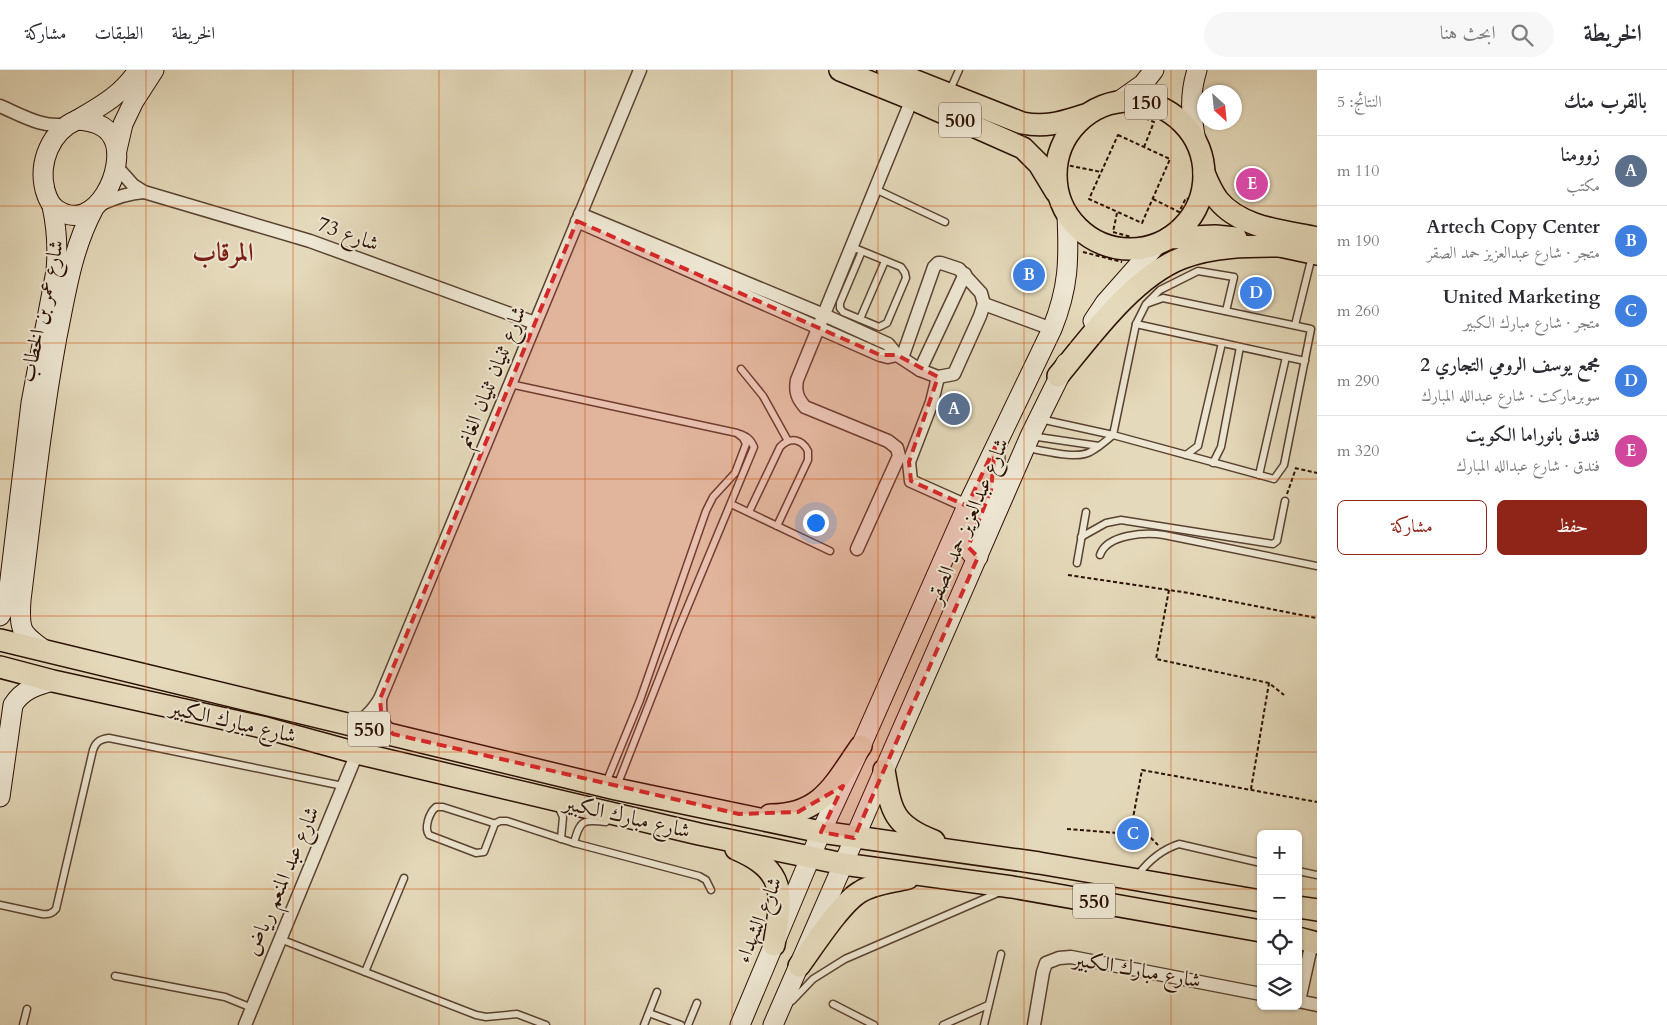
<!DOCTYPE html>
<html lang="ar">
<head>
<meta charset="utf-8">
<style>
  :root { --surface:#fff; --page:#f7f7f7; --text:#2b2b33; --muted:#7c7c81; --line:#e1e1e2; --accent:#8f2418 }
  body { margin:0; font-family:Cardo,Amiri,serif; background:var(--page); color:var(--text); direction:rtl }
  .controls { position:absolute; right:15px; bottom:15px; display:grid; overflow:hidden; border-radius:8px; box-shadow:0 1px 4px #0004 }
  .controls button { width:45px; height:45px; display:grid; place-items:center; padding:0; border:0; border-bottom:1px solid var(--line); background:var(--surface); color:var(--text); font:25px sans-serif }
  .compass { position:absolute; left:1197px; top:15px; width:45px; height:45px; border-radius:50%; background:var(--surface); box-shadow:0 1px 4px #0004; rotate:153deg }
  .you { position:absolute; left:815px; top:452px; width:18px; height:18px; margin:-12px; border:4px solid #fff; border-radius:50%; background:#1a73e8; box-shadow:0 0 0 8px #1a73e833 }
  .badge { display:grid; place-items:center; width:32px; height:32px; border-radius:50%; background:var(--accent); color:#fff; font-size:16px; font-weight:700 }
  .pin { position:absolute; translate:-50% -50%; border:2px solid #fff; box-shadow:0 1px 5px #0006 }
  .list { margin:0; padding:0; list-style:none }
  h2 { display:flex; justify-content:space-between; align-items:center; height:65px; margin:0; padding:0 20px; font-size:21px }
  h2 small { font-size:16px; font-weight:400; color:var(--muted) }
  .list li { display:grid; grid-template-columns:32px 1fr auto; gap:15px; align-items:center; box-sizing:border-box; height:70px; padding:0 20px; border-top:1px solid var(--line) }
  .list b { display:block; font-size:19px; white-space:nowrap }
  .list p { margin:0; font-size:16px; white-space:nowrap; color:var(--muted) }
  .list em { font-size:16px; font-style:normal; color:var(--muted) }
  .actions { display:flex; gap:10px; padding:15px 20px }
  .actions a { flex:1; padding:11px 0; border:1px solid var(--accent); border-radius:8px; text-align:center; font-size:18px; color:var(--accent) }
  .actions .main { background:var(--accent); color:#fff }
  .icon { flex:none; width:28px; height:28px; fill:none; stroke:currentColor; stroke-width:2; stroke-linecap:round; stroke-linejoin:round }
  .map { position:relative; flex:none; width:1317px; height:955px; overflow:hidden; direction:ltr }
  header { display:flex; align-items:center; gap:30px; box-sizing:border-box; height:70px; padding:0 25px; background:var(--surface); border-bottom:1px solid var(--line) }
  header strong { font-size:24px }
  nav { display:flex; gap:28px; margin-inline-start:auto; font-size:18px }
  .search { width:350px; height:45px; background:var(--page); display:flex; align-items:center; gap:12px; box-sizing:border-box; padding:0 18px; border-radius:28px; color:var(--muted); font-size:19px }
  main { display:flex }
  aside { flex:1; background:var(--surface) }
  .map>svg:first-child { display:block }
</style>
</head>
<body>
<header>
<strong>الخريطة</strong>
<div class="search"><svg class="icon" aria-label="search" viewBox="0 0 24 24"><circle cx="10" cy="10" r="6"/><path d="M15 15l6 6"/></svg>ابحث هنا</div>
<nav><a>الخريطة</a><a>الطبقات</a><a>مشاركة</a></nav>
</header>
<main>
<aside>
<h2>بالقرب منك<small>النتائج: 5</small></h2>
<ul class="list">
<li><span class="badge" style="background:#5c6f8a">A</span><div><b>زوومنا</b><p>مكتب</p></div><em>110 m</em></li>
<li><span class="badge" style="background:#3f7fe0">B</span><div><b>Artech Copy Center</b><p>متجر · شارع عبدالعزيز حمد الصقر</p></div><em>190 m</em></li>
<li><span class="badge" style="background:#3f7fe0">C</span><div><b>United Marketing</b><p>متجر · شارع مبارك الكبير</p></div><em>260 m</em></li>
<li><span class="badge" style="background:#3f7fe0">D</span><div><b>مجمع يوسف الرومي التجاري 2</b><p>سوبرماركت · شارع عبدالله المبارك</p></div><em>290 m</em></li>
<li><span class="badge" style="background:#d1479c">E</span><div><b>فندق بانوراما الكويت</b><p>فندق · شارع عبدالله المبارك</p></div><em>320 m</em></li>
</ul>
<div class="actions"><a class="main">حفظ</a><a>مشاركة</a></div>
</aside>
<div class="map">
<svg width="1317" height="955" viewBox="0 0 1317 955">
  <rect width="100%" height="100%" fill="#e4d9ba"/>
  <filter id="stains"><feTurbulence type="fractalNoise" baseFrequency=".004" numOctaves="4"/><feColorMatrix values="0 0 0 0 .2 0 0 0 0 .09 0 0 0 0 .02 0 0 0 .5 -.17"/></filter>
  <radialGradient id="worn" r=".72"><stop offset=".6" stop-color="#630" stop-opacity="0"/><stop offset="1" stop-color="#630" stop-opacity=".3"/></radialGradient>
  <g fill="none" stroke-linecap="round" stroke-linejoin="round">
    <defs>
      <g id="lane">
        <path d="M 950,20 L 959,0"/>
        <path d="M 875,119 L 945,152"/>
        <path d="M 852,177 L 901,197 L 905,203 L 906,208 L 887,253 L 879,257 L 843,242 L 840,238 L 840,233 L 862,181"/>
        <path d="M 1148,232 L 1160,220 L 1198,201 L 1234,207 L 1226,241"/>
        <path d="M 860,249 L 885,191"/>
        <path d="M 1136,254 L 1305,291"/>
        <path d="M 1295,255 L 1312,186"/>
        <path d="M 741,299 L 763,326 L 788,371"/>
        <path d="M 510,314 L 737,363 C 746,366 750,368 754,377 L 678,560 L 617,716"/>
        <path d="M 1031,366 L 1099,376"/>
        <path d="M 1026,378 C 1042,380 1076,390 1090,382 C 1098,378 1106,371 1113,365 L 1136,254 L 1146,234 L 1163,228 L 1311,259 L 1284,395 L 1274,409 L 1113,365 L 1040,349"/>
        <path d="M 1186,385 L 1198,376 L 1222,273"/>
        <path d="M 1213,393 L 1221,377 L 1240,277"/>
        <path d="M 1259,405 L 1286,287"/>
        <path d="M 731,434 L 830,481"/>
        <path d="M 749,442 L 780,377 C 790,366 802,369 808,381 L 808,390 L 777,456"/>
        <path d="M 1081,467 L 1106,453 L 1121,450 L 1273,474 L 1277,471 L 1285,431"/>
        <path d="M 1100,485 C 1107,464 1146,462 1164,465 L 1317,496"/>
        <path d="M 1077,493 L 1086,442"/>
        <path d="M 606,713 L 640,630 L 706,441 L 713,427 L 735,403 L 746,374 L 743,368 L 738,364"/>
        <path d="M 558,736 L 563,747 L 561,769"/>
        <path d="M 436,737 L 443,737 L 493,753 L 494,756 L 484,782 L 476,783 L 429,765 C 424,758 429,743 436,737 Z"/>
        <path d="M 494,754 L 500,751 L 507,751 L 574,773 L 699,806 L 706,810 L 711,820"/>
        <path d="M 574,773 C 580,750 583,749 606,752"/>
        <path d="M 1298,801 L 1317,805"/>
        <path d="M 1138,805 C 1149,790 1161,780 1179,774 L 1261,793"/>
        <path d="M 0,835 L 42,844 C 48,845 52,844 56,839 L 93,680 C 96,671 101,669 109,668 L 343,716"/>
        <path d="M 280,869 L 476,945 L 486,947 L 517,944 L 546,955"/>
        <path d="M 365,902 L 404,808"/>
        <path d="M 115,906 L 225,927 L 252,938"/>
        <path d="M 792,931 L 813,909 L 845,889 L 1000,822"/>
        <path d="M 833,934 L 874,955"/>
        <path d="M 649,943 L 681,955"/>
        <path d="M 23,955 L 27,939"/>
        <path d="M 644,955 L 657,922"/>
        <path d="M 688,955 L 697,933"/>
        <path d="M 943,955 L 988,935"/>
        <path d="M 984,955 L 1001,884"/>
      </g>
      <g id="street">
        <path d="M 0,36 C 21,45 44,59 67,54"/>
        <path d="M 116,96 L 133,115 L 144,122 L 310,171 L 535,253"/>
        <path d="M 99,135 C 114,128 127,123 144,122"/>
        <path d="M 577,151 L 880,285 L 888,287 L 897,285 L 888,274 L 824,245 L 580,144"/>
        <path d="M 984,234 L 1052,259"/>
        <path d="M 897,285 L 920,300 L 938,307 L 954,304 L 980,246 L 984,234 L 981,223 L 959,199 L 941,193 L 938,193 L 934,197 L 902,288"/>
        <path d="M 920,300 L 965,204"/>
        <path d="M 938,307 L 932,332 L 909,392 L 911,411 L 967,436"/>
        <path d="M 857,479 L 899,386 L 897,378 L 888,371 L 805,337 C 797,328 795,321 797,310 L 912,29"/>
        <path d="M 380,629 C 380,646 380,652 393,664"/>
        <path d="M 351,653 C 365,651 373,640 380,629 L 640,0"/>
        <path d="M 1298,931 L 1317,935"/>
        <path d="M 1299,931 L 1312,872"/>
        <path d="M 245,955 L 357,683"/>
        <path d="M 1034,955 L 1043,902 L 1046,893 L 1059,888 L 1071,887 L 1261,924"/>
      </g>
      <g id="secondary">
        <path d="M 1119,31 L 1143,14 L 1154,0"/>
        <path d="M 77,50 C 91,51 106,54 113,68 C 128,95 96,167 56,139 C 50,135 47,127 45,120 C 38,92 51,61 77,50 Z"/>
        <path d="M 77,50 C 101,36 123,24 138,0"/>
        <path d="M 1196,71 C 1191,45 1189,26 1197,0"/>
        <path d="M 117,80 L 123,54 L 134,31 L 154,0"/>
        <path d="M 1093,251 L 1105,233 L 1158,173"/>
        <path d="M 978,487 L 971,483 L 968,476 C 977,445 997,419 995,385"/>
        <path d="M 0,546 L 6,535 L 8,526 L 31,333 L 56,201 C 58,179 57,159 52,136"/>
        <path d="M 46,581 C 20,563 19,560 21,530 C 32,442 41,354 57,267 C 66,223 72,180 93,140"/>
        <path d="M 0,727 L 13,635 C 22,620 37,615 53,611"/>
        <path d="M 740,955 L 821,762 L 861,676 L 967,436 L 1052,259 C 1069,217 1069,190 1067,145"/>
        <path d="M 773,955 L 1030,366 L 1066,293"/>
      </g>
      <g id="primary">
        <path d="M 840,0 L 912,29 L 1023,78 L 1039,94 L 1056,122"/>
        <path d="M 888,0 L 1022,53 C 1047,58 1062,52 1085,45"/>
        <circle cx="1130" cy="105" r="74"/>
        <path d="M 1204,103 C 1208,113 1212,122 1218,130 C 1241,158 1284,161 1317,168"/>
        <path d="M 1169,168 L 1215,166 L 1236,168"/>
        <path d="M 1266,173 L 1317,184"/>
        <path d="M 1058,306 C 1091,266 1133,207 1182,188 C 1213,176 1248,176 1281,176"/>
        <path d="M 0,570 L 616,719 L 821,762 L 1039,793 L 1261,831"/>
        <path d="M 0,597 L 53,611 L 266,658 L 357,683 L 699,764 L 810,787 L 843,794 L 1012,817 L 1261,861"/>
        <path d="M 884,700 C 891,740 892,755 934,771"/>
        <path d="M 770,745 C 822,745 834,714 861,676"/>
        <path d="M 736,779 C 788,801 782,826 774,875"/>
        <path d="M 1298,837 L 1317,840"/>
        <path d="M 1298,868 L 1317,873"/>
        <path d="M 799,896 C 813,877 841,833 860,822 C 874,813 892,812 908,808"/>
      </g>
    </defs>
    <use href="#lane" stroke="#5a4231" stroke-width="9"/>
    <use href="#street" stroke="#5a4231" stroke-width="15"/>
    <use href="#secondary" stroke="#2c1003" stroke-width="21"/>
    <use href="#primary" stroke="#2c1003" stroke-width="24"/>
    <g stroke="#2c1003" stroke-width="2" stroke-dasharray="4 2.5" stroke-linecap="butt">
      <path d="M 1154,26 L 1176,38"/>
      <path d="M 1118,65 L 1170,89 L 1142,153 L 1089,129 Z"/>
      <path d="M 1144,77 L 1154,52 L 1144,48 L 1153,25"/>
      <path d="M 1057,93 L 1101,102"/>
      <path d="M 1153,129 L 1179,142 L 1186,128 L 1202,135"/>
      <path d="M 1117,143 L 1113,162 L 1131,167 L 1126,185"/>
      <path d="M 1083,182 L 1122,192"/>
      <path d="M 1295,398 L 1317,403"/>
      <path d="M 1287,424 L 1296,398"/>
      <path d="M 1068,505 L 1189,523 L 1317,548"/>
      <path d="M 1169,520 L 1156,589 L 1269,613 L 1284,625"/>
      <path d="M 1251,719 L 1269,613"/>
      <path d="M 1067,759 L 1130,764 L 1150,767 L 1158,775"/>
      <path d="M 1130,764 L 1142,700 L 1317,732"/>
    </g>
    <use href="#lane" stroke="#ede6d2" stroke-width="6"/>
    <use href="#street" stroke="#ede6d2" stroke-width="12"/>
    <use href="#secondary" stroke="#ede6d2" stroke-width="19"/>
    <use href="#primary" stroke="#e4d9ba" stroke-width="21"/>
  </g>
  <path fill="#d62828" fill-opacity="0.2" stroke="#d62828" stroke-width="4" stroke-dasharray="10 6" stroke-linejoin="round" d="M 577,151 L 880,285 L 897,285 L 938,307 L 909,392 L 911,411 L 967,436 L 995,377 L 991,420 L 968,477 L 978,487 L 854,768 L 821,762 L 843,716 L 798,742 L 739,744 L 393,664 L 382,651 L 380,629 Z"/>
  <path fill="none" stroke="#cc4e0b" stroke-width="1" stroke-opacity="0.55" d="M 146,0 L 146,955M 293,0 L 293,955M 439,0 L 439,955M 585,0 L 585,955M 732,0 L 732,955M 878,0 L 878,955M 1024,0 L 1024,955M 1171,0 L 1171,955M 0,136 L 1317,136M 0,273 L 1317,273M 0,409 L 1317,409M 0,546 L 1317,546M 0,682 L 1317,682M 0,819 L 1261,819M 1298,819 L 1317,819"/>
  <g text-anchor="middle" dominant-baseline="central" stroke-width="4" stroke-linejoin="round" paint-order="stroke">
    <g fill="#ede6d2" stroke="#665041" stroke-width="1">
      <rect x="1125" y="14.5" width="42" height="35" rx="4"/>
      <rect x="939" y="32.5" width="42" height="35" rx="4"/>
      <rect x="348" y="641.5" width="42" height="35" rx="4"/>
      <rect x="1073" y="813.5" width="42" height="35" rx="4"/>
    </g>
    <g font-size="20" font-weight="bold" fill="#2c1003">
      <text x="1146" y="32">150</text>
      <text x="960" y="50">500</text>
      <text x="369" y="659">550</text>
      <text x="1094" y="831">550</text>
    </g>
    <g font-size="21" fill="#2c1003" stroke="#ede6d2">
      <text transform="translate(348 164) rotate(20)">شارع 73</text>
      <text transform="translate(42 241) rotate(-78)">شارع عمر بن الخطاب</text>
      <text transform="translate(492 307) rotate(-68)">شارع ثنيان ثنيان الغانم</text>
      <text transform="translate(968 451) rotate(-67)">شارع عبدالعزيز حمد الصقر</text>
      <text transform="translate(233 652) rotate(13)">شارع مبارك الكبير</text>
      <text transform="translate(627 747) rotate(13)">شارع مبارك الكبير</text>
      <text transform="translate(282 811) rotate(-67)">شارع عبد المنعم رياض</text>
      <text transform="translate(759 850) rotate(-68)">شارع الشهداء</text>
      <text transform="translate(1137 900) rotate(10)">شارع مبارك الكبير</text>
    </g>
    <g font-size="26" font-weight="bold" fill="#7a1f14" stroke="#ede6d2">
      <text x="223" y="182">المرقاب</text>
    </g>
  </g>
  <rect width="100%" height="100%" filter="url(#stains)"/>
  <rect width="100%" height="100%" fill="url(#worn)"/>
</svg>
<div class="controls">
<button>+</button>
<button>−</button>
<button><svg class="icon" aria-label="locate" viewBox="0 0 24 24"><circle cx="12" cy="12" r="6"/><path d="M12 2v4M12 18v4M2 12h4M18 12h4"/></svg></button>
<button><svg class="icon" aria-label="layers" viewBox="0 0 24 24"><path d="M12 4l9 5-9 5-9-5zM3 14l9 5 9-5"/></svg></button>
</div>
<svg class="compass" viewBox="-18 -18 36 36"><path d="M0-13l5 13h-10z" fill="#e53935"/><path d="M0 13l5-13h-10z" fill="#7c7c81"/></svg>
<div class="you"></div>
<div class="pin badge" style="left:954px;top:339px;background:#5c6f8a">A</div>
<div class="pin badge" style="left:1029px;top:205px;background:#3f7fe0">B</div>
<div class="pin badge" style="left:1133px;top:764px;background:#3f7fe0">C</div>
<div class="pin badge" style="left:1256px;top:223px;background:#3f7fe0">D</div>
<div class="pin badge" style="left:1252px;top:114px;background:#d1479c">E</div>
</div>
</main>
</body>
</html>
